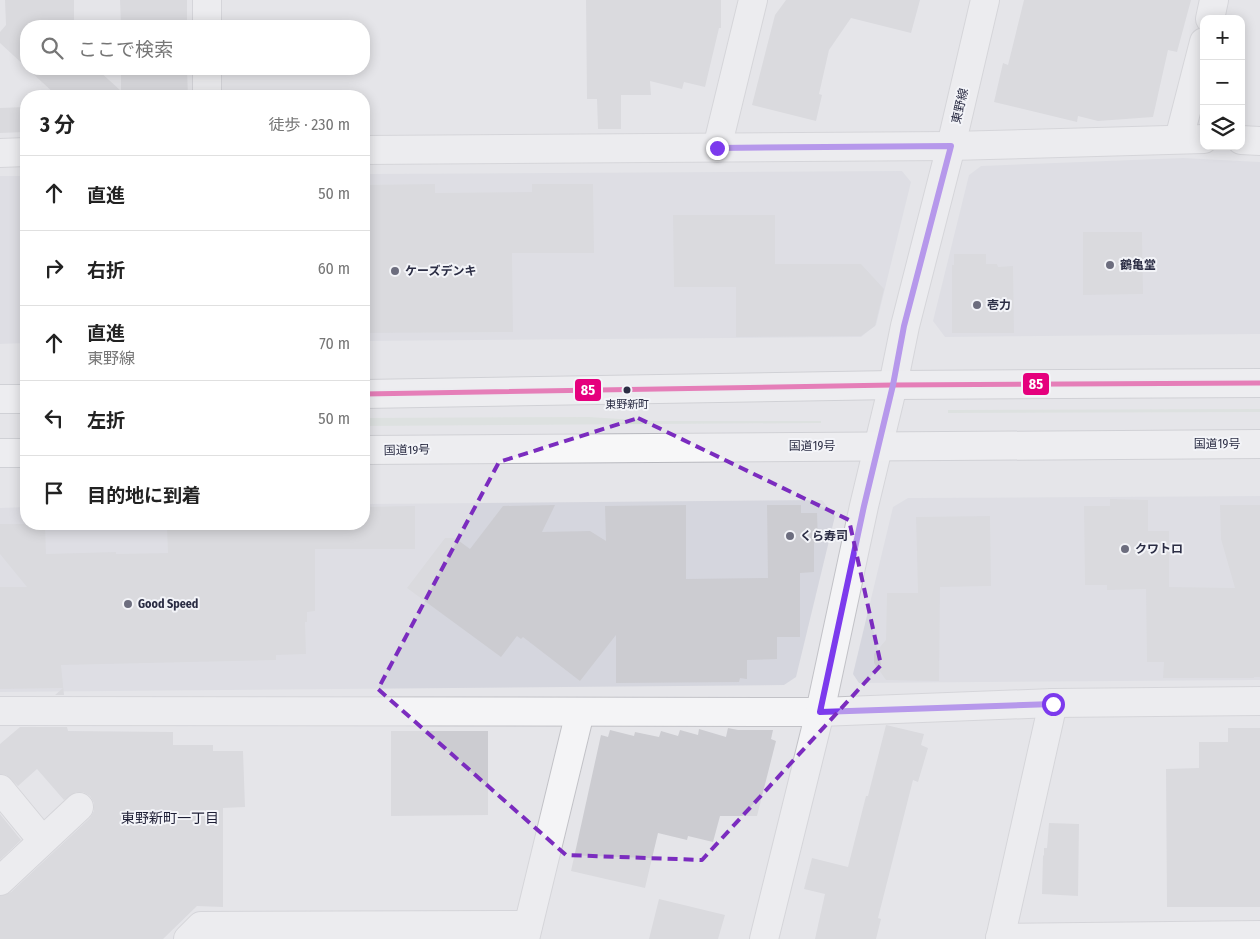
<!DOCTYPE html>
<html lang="ja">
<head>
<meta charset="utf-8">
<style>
  :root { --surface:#fff; --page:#f6f6f6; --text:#222; --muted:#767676; --line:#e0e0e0 }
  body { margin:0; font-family:"Fira Sans Condensed","Noto Sans JP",sans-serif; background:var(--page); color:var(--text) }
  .controls { position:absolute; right:15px; top:15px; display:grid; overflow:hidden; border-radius:10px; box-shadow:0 2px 12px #0003 }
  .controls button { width:45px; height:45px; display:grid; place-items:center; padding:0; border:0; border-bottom:1px solid var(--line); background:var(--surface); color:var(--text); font:25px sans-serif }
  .stop { position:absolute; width:15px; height:15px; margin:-11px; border:4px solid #7c3aed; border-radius:50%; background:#fff }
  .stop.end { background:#7c3aed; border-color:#fff; box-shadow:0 1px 5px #0008 }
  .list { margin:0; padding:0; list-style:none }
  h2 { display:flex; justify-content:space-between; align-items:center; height:65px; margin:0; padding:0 20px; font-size:21px }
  h2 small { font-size:16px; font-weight:400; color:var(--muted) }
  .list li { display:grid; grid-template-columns:32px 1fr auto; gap:15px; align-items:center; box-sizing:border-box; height:75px; padding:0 20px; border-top:1px solid var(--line) }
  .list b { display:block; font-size:19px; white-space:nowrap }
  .list p { margin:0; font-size:16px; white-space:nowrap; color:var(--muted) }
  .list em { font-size:16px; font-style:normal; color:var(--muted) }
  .icon { flex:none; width:28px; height:28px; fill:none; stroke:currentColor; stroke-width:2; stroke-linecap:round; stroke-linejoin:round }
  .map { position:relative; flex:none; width:1260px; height:939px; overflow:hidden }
  .search { position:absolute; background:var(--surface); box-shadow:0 2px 12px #0003; left:20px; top:20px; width:350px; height:55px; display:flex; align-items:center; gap:12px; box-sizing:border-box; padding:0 18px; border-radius:20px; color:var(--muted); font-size:19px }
  .panel { position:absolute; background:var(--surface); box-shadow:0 2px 12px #0003; left:20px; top:90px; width:350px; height:440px; border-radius:20px }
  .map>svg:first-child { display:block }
</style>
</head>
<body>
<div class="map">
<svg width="1260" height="939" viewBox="0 0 1260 939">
  <rect width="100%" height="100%" fill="#e5e5e9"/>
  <g fill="#d5d6de">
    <path d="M 1183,158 L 1260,162 L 1260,334 L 945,337 L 933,321 L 969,175 L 981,166 Z"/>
    <path d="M 902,171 L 911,182 L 876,325 L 861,337 L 364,341 L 364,174 Z"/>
    <path d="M 0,176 L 26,176 L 26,343 L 0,344 Z"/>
    <path d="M 1260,496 L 1260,680 L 859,683 L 853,674 L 893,507 L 908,498 Z"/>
    <path d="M 822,500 L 835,516 L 796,677 L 784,685 L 0,692 L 0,508 L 26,507 L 26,524 L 364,524 L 364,504 Z"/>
  </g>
  <g fill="#d3dcd5">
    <path d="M 1260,409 L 1260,412 L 948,413 L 948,410 Z"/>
    <path d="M 589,417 L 652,421 L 821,421 L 821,423 L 364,426 L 364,418 Z"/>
  </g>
  <g fill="#ccccd1">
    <path d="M 5,0 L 74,0 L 74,26 L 26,26 L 26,67 L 0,43 L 0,32 L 6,25 Z"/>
    <path d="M 120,0 L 187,0 L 187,26 L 121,26 Z"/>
    <path d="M 586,0 L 721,0 L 721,28 L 719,28 L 705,87 L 684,82 L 682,89 L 650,81 L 651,95 L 621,95 L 621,129 L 598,129 L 597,99 L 587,99 Z"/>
    <path d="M 786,0 L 920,0 L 911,33 L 851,18 L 829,50 L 819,94 L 822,95 L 816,121 L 752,105 L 775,15 Z"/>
    <path d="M 1024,0 L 1191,0 L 1177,52 L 1168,50 L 1153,117 L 1098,121 L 1078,116 L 1077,122 L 994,102 L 1003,63 L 1008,65 Z"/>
    <path d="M 28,69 L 97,69 L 121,91 L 121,69 L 187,69 L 188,96 L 57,96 Z"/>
    <path d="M 24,107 L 25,132 L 0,133 L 0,108 Z"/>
    <path d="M 435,184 L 435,193 L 532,192 L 532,184 L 593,184 L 594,253 L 512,253 L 513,332 L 364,333 L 364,185 Z"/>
    <path d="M 673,215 L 775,215 L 775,264 L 861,264 L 884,289 L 875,326 L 861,336 L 736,337 L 736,287 L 674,287 Z"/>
    <path d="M 1083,232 L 1142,232 L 1143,294 L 1083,295 Z"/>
    <path d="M 954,254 L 986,254 L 986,264 L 997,264 L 998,267 L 1013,266 L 1014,333 L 952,333 L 952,265 L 954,265 Z"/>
    <path d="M 1110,499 L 1148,500 L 1148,531 L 1169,531 L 1169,587 L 1235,588 L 1221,539 L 1220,505 L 1260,505 L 1260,677 L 1254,677 L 1254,678 L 1163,678 L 1164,662 L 1147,662 L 1146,589 L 1107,590 L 1107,585 L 1085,585 L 1084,506 L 1110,506 Z"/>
    <path d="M 555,505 L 542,532 L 590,531 L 606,541 L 605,506 L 686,505 L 686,579 L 768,578 L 767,505 L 801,505 L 801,513 L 817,513 L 818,543 L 814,543 L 814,572 L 800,573 L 800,637 L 777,637 L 777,659 L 747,660 L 747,679 L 740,678 L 739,682 L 616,683 L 616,635 L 580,681 L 523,637 L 521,639 L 517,636 L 501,657 L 407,588 L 445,538 L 455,538 L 470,549 L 503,506 Z"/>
    <path d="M 415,506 L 415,549 L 315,549 L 315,611 L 307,612 L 307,622 L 305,622 L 306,654 L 276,655 L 276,660 L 61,665 L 64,695 L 55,695 L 63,688 L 0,689 L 0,587 L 27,587 L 0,554 L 0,524 L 45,524 L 46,554 L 116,552 L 116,554 L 168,553 L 167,528 L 187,528 L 187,524 L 364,524 L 364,507 Z"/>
    <path d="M 990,516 L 991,586 L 940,587 L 939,681 L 886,680 L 874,663 L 874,654 L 886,640 L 887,593 L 918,593 L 916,517 Z"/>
    <path d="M 886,725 L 924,734 L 921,745 L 928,748 L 918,782 L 913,780 L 878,918 L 881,919 L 876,939 L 815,939 L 825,894 L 804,889 L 812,858 L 848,867 L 866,796 L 868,796 Z"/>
    <path d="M 20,727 L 67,727 L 68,731 L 173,732 L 173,745 L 213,745 L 213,751 L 243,751 L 245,807 L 223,808 L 223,907 L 197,906 L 163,939 L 0,939 L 0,896 L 11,892 L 90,818 L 94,811 L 94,803 L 90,796 L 83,792 L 76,792 L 64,800 L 37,769 L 18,786 L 6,775 L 0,774 L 0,744 Z"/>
    <path d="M 728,728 L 738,730 L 773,730 L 771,739 L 776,741 L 757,816 L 720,816 L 713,842 L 688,836 L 687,840 L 658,833 L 645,888 L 571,871 L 601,735 L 608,737 L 610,730 L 634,736 L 635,732 L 659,737 L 661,731 L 678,736 L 680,730 L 698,735 L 699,729 L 726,737 Z"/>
    <path d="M 1228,728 L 1260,728 L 1260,907 L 1167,907 L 1166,769 L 1199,768 L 1199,742 L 1228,742 Z"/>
    <path d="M 391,731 L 488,731 L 488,815 L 391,816 Z"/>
    <path d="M 0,814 L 21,840 L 0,860 Z"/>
    <path d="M 1049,823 L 1079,824 L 1078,896 L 1042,894 L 1043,856 L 1044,855 L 1044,848 L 1047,848 Z"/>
    <path d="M 659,899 L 725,915 L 718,939 L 649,939 Z"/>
  </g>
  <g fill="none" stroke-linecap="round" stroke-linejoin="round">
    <defs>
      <g id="minor">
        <path d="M 207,0 L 207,26"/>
        <path d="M 1210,19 L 1214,0"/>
        <path d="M 207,69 L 207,96"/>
        <path d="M 1179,139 L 1204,42"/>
        <path d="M 1241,140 L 1260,141"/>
        <path d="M 717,148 L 753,0"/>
        <path d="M 364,150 L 951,146 L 1204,139"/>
        <path d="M 0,153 L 26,152"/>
        <path d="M 0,711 L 820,712 L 1053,703 L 1260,701"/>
        <path d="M 0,789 L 42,840"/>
        <path d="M 0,881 L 79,807"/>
        <path d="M 1000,938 L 1260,935"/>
        <path d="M 188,939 L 201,926 L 528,925"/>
        <path d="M 525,939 L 580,712"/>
        <path d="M 764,939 L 820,712 L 864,506 L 893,385 L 905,326 L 951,146 L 985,0"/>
        <path d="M 1000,939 L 1053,703"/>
      </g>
      <g id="highway">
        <path d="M 364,394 L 893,385 L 1260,383"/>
        <path d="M 0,399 L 26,399"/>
        <path d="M 364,450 L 1260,444"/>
        <path d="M 0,453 L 26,453"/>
      </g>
    </defs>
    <use href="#minor" stroke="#c2c2c7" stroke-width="30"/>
    <use href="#highway" stroke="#b7b8be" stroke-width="30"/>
    <use href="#minor" stroke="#f4f4f6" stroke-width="28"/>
    <use href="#highway" stroke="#f7f7f8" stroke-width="28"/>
    <defs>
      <path id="bus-1" d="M 364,394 L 893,385 L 1260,383"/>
    </defs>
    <use href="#bus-1" stroke="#f3f4f8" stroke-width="9"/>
    <use href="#bus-1" stroke="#e5007d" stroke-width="5"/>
  </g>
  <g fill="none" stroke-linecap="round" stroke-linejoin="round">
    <path stroke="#7c3aed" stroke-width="6" d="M 717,148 L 951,146 L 904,326 L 893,385 L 864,506 L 820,712 L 1053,704"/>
  </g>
  <path d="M0 0H1260V939H0ZM 638,418 L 849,520 L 881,665 L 702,860 L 566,855 L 378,689 L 499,462 Z" fill="#e5e5e9" fill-opacity=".55" fill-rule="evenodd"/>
  <path fill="none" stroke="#7b2cbf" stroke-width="4" stroke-dasharray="10 6" stroke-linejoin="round" d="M 638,418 L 849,520 L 881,665 L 702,860 L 566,855 L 378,689 L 499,462 Z"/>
  <g fill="#6c6d7e" stroke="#f3f4f8" stroke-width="2">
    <circle cx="1110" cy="265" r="5"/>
    <circle cx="395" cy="271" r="5"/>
    <circle cx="977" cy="305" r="5"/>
    <circle cx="790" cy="536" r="5"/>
    <circle cx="1125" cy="549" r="5"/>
    <circle cx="128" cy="604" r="5"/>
  </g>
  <circle fill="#2b2d44" stroke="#f3f4f8" stroke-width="2" cx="627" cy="390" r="4.5"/>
  <g text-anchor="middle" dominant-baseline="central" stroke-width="4" stroke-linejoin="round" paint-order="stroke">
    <g font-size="11" fill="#2b2d44" stroke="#f3f4f8">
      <text x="627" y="404">東野新町</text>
    </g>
    <g font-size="12" fill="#2b2d44" stroke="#f3f4f8">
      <text transform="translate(960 106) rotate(-77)">東野線</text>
      <text x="1217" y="444">国道19号</text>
      <text x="812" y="446">国道19号</text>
      <text transform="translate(407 450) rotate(-1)">国道19号</text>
    </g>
    <g font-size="12" font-weight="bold" fill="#2b2d44" stroke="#f3f4f8" text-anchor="start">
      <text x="1120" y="265">鶴亀堂</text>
      <text x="405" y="271">ケーズデンキ</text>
      <text x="987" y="305">壱力</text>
      <text x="800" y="536">くら寿司</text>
      <text x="1135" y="549">クワトロ</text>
      <text x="138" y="604">Good Speed</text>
    </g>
    <g font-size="14" fill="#1d1e35" stroke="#f3f4f8">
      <text x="170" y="818">東野新町一丁目</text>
    </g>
  </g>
  <g stroke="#f3f4f8" stroke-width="2">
    <rect x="1022" y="372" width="28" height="24" rx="5" fill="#e5007d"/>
    <rect x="574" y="378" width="28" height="24" rx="5" fill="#e5007d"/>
  </g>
  <g font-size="14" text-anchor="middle" font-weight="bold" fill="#fff">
    <text x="1036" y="389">85</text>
    <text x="588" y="395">85</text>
  </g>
</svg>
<div class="controls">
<button>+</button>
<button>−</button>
<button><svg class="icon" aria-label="layers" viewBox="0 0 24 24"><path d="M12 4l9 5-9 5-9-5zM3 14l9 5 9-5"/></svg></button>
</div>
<div class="stop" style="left:1053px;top:704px"></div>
<div class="stop end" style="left:717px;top:148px"></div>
<div class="search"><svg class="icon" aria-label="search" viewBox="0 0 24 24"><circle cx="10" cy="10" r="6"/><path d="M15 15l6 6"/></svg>ここで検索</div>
<section class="panel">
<h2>3 分<small>徒歩 · 230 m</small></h2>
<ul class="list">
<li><svg class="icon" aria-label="ahead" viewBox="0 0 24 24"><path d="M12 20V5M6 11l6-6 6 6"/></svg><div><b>直進</b></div><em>50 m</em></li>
<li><svg class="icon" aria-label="right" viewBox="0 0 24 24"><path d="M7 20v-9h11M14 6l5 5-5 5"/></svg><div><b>右折</b></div><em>60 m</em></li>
<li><svg class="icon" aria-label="ahead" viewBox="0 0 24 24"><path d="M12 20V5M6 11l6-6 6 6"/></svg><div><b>直進</b><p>東野線</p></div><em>70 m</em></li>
<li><svg class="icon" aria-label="left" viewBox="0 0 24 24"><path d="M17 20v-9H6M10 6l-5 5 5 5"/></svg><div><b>左折</b></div><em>50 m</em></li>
<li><svg class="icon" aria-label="arrive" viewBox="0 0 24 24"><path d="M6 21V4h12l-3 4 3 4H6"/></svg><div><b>目的地に到着</b></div></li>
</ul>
</section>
</div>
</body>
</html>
